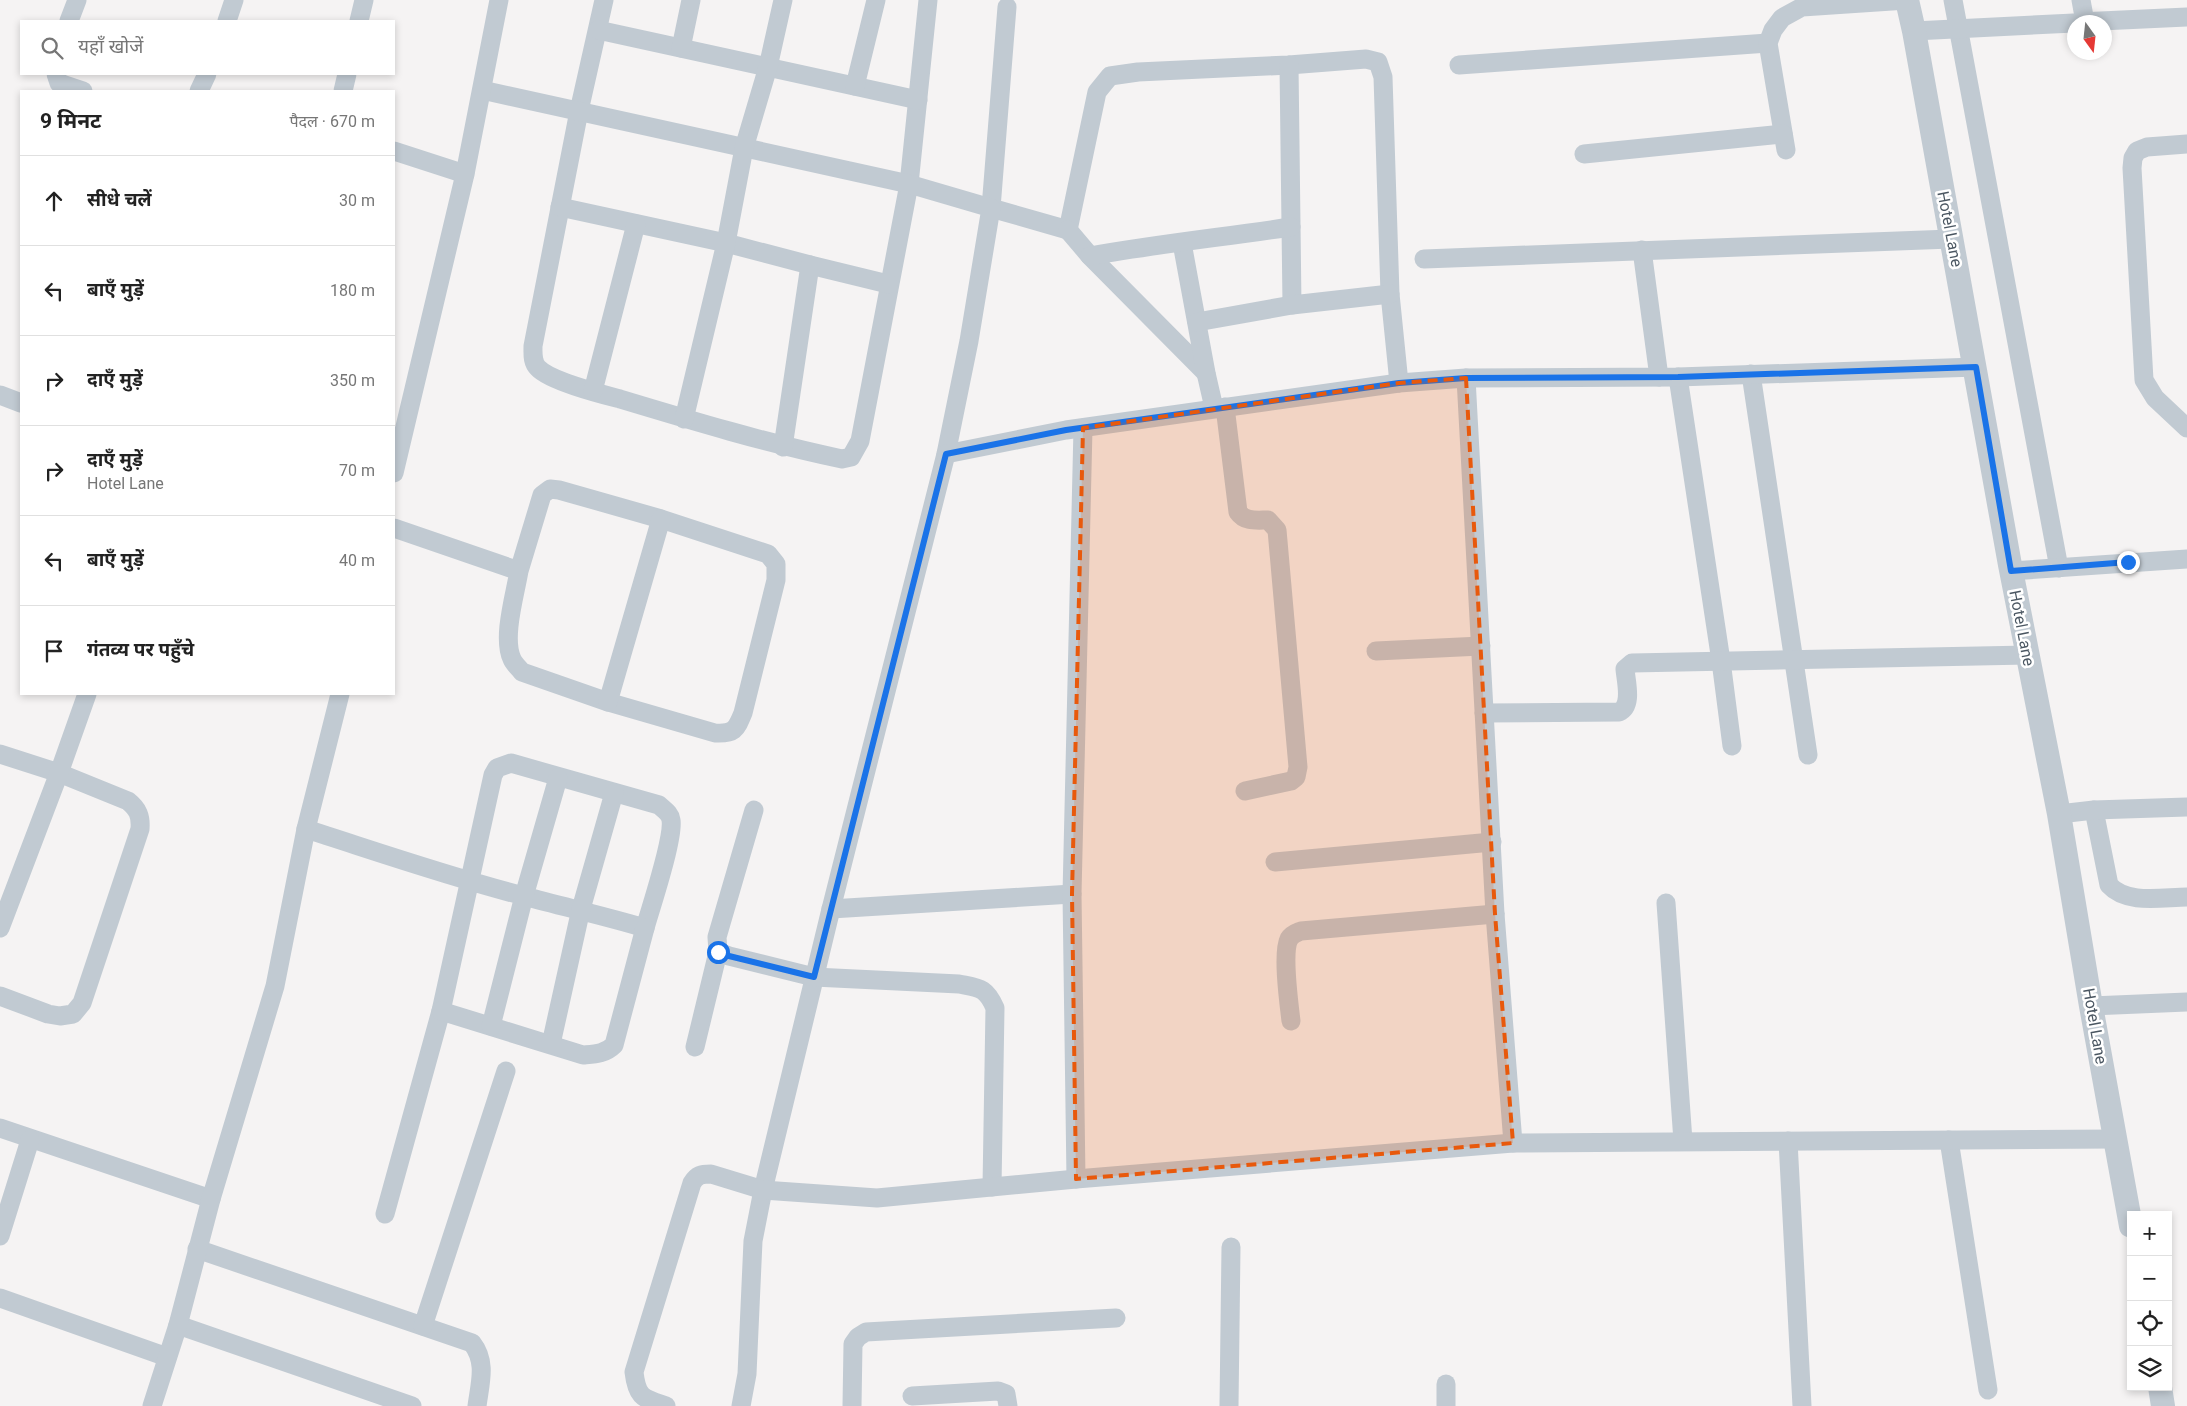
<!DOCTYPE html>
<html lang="hi">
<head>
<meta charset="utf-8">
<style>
  :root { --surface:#fff; --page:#f2f2f2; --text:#222; --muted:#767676; --line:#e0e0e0 }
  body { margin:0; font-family:Roboto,"Noto Sans Devanagari",sans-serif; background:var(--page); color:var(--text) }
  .controls { position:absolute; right:15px; bottom:15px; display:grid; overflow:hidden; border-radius:0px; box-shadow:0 2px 8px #0003 }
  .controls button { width:45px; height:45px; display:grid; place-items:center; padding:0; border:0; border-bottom:1px solid var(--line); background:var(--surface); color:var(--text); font:25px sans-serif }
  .compass { position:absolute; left:2067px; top:15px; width:45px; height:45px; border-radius:50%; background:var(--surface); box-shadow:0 2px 8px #0003; rotate:165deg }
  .stop { position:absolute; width:15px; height:15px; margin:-11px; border:4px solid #1a73e8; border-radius:50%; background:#fff }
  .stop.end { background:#1a73e8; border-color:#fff; box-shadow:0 1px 5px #0008 }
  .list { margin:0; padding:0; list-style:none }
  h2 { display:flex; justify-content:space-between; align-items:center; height:65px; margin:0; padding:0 20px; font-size:21px }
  h2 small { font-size:16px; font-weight:400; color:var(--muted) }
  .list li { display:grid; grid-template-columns:32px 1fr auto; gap:15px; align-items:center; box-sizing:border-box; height:90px; padding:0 20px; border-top:1px solid var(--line) }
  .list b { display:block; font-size:19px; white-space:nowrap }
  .list p { margin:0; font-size:16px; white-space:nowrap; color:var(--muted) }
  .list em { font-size:16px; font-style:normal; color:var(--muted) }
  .icon { flex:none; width:28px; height:28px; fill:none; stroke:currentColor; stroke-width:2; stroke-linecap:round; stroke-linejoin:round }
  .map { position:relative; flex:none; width:2187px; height:1406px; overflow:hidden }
  .search { position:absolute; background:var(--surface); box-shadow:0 2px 8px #0003; left:20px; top:20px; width:375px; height:55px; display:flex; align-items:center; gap:12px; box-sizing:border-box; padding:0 18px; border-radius:0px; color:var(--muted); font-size:19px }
  .panel { position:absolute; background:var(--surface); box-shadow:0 2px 8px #0003; left:20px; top:90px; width:375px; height:605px; border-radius:0px }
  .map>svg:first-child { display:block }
</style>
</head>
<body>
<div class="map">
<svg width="2187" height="1406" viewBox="0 0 2187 1406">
  <rect width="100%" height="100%" fill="#f5f3f3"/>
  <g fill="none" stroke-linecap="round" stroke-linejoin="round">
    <g stroke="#c1cad2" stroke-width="19">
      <path d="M 604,0 L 579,111 L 533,346 C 533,354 532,362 538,368 C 550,381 601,394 620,399 C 693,421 766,443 842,459 L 851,457 L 860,441 L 909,184 L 928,0"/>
      <path d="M 1953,0 L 2059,568"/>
      <path d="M 2081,0 L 2085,22"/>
      <path d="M 1007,7 L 991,208 L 1068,230 L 1097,92 L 1110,76 L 1138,72 L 1289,65 L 1366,59 L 1378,62 L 1383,77 L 1390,294 L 1399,383"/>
      <path d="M 69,21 L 77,0"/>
      <path d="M 227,21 L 234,0"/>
      <path d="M 359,21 L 364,0"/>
      <path d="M 2079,22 L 2187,17"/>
      <path d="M 598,30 L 918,100"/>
      <path d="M 1914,31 L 2074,23"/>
      <path d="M 681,48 L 691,0"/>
      <path d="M 1289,65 L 1292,305"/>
      <path d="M 1459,65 L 1768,43"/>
      <path d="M 56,74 L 59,83 L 83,91"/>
      <path d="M 855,86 L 876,0"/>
      <path d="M 482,90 L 909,184 L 991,208 L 969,341 L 946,454 L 831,909 L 763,1190 L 753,1241 L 747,1374 L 741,1406"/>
      <path d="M 199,91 L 207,74"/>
      <path d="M 343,91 L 347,74"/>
      <path d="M 2187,144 L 2147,147 L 2137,151 L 2133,158 L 2132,168 L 2144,380 L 2155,398 L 2187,428"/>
      <path d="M 1786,150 L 1768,43 L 1773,30 L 1782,18 L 1802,7 L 1907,0"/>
      <path d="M 394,151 L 465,174"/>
      <path d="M 1584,154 L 1783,134"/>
      <path d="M 560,207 L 726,243 L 810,265"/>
      <path d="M 1068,230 L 1090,256 L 1206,373"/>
      <path d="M 1182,243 L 1206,373 L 1214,408"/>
      <path d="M 1642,250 L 1659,377"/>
      <path d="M 1090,256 C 1157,244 1224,237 1291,227"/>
      <path d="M 1424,259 L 1951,239"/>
      <path d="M 1197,322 L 1292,305 L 1390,294"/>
      <path d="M 1751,374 L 1808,755"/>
      <path d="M 1678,377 L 1721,661 L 1732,746"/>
      <path d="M 1466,378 L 1495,914 L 1513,1143"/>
      <path d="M 593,391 L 636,224"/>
      <path d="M 0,395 L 21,403"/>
      <path d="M 1225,407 L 1238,512 C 1245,522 1256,520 1268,520 L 1277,530 L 1298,767 L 1296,777 L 1291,781 L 1245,791"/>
      <path d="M 684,419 L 726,243 L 744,148 L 768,67 L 783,0"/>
      <path d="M 783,447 L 810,265 L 888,284"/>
      <path d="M 946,454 L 1066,430 L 1399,383 L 1466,378 L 1678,377 L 1976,367"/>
      <path d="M 394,473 L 465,174 L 499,0"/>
      <path d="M 394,528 L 519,571 C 515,595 502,638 512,659 C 514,664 519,668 522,672 L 608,702 L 715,733 C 734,734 736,730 743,713 L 776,580 L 776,564 L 768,554 L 661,519 L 559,490 L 550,489 L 542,495 L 519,571"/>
      <path d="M 2011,571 L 2187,559"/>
      <path d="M 1376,651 L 1481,646"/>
      <path d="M 608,702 L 661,519"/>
      <path d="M 1484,713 L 1619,712 C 1633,706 1626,682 1625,669 L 1632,663 L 2028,655"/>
      <path d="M 0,754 L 59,773 L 128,801 C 138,809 141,816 140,829 L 82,1003 L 73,1014 L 60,1016 L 48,1014 L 0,996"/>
      <path d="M 754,810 L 717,937 L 718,952 L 729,956 L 814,977 L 959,984 C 979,988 986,987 995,1008 L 992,1187"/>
      <path d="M 2094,810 L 2109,885 C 2127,905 2163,897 2187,897"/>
      <path d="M 2059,814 L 2094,810 L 2187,807"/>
      <path d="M 306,829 C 378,852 450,877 524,896 C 564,907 605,916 645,928 C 651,907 674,838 671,820 C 670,813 664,810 659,805 L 511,763 L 497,768 L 493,775 L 441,1011 L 385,1214"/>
      <path d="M 1275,862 L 1492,842"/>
      <path d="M 1666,903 L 1683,1141"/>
      <path d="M 831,909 L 1072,894"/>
      <path d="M 0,928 L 59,773 L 87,694"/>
      <path d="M 2091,1006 L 2187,1002"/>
      <path d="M 441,1011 L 583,1055 C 595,1054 605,1054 614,1045 L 645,928"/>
      <path d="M 1291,1021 C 1289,1004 1282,953 1289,939 C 1292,934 1296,933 1301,931 L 1495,914"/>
      <path d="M 491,1026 L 524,896 L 558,778"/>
      <path d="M 551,1044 L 581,909 L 614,793"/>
      <path d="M 695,1047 L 718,952"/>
      <path d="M 0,1128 L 211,1199"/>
      <path d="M 1949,1140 L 1988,1390"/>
      <path d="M 1788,1141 L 1802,1406"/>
      <path d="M 1076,1179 L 1072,894 L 1083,428"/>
      <path d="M 0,1236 L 30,1140"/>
      <path d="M 197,1249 L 472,1343 C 487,1362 480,1383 477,1406"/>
      <path d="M 0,1298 L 167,1357"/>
      <path d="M 178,1325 L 412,1406"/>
      <path d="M 423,1326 L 506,1071"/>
      <path d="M 1446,1384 L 1446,1406"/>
      <path d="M 912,1396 L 998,1391 L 1006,1394 L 1008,1406"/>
      <path d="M 152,1406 L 178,1325 L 211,1199 L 275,986 L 306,829 L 340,694"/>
      <path d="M 666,1406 C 643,1398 637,1398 634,1372 L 692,1183 C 697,1175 701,1174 711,1174 L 763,1190 L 877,1198 L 1076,1179 L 1513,1143 L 2115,1139"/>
      <path d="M 852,1406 L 853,1344 L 858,1337 L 866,1332 L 1116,1318"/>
      <path d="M 1229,1406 L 1231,1247"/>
    </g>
    <g stroke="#c1cad2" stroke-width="24">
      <path d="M 1907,0 L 1914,31 L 2010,565 L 2059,814 L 2091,1006 L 2131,1226"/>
      <path d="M 2160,1387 L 2163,1406"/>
    </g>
  </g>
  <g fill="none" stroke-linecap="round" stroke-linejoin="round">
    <path stroke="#1a73e8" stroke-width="6" d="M 718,952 L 729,956 L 814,977 L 946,454 L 1066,430 L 1399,383 L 1466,378 L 1678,377 L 1976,367 L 2011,571 L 2128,562"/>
  </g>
  <path fill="#e8590c" fill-opacity="0.2" stroke="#e8590c" stroke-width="4" stroke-dasharray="10 6" stroke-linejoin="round" d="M 1466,378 L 1495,914 L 1513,1143 L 1076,1179 L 1072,894 L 1083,428 L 1399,383 Z"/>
  <g text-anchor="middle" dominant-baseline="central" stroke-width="5" stroke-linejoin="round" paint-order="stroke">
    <g font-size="16" fill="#4a5661" stroke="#fff">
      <text transform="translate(1950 229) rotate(79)">Hotel Lane</text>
      <text transform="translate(2022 628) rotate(79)">Hotel Lane</text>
      <text transform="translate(2095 1026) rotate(80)">Hotel Lane</text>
    </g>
  </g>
</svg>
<div class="controls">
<button>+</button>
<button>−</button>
<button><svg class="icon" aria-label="locate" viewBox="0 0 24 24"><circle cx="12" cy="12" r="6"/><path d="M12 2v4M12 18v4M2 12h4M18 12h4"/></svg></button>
<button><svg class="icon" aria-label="layers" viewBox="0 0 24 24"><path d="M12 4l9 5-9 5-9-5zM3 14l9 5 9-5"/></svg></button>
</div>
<svg class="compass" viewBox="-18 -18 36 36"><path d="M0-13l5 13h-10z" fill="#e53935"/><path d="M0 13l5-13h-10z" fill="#767676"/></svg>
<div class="stop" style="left:718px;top:952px"></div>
<div class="stop end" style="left:2128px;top:562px"></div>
<div class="search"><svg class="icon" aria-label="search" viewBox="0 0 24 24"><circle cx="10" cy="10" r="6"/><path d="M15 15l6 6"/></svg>यहाँ खोजें</div>
<section class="panel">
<h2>9 मिनट<small>पैदल · 670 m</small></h2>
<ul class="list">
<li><svg class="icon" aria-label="ahead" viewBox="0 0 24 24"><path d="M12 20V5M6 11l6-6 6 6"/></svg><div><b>सीधे चलें</b></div><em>30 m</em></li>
<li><svg class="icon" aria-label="left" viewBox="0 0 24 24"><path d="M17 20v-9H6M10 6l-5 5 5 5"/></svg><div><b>बाएँ मुड़ें</b></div><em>180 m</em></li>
<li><svg class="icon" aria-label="right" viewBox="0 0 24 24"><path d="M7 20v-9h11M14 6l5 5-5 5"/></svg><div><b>दाएँ मुड़ें</b></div><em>350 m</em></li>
<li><svg class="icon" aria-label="right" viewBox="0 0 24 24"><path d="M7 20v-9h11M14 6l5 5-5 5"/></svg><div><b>दाएँ मुड़ें</b><p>Hotel Lane</p></div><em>70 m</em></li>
<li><svg class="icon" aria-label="left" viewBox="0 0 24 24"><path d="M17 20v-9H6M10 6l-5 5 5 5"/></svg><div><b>बाएँ मुड़ें</b></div><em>40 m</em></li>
<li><svg class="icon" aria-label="arrive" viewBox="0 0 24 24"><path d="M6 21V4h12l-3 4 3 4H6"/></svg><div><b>गंतव्य पर पहुँचे</b></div></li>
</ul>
</section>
</div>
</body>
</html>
